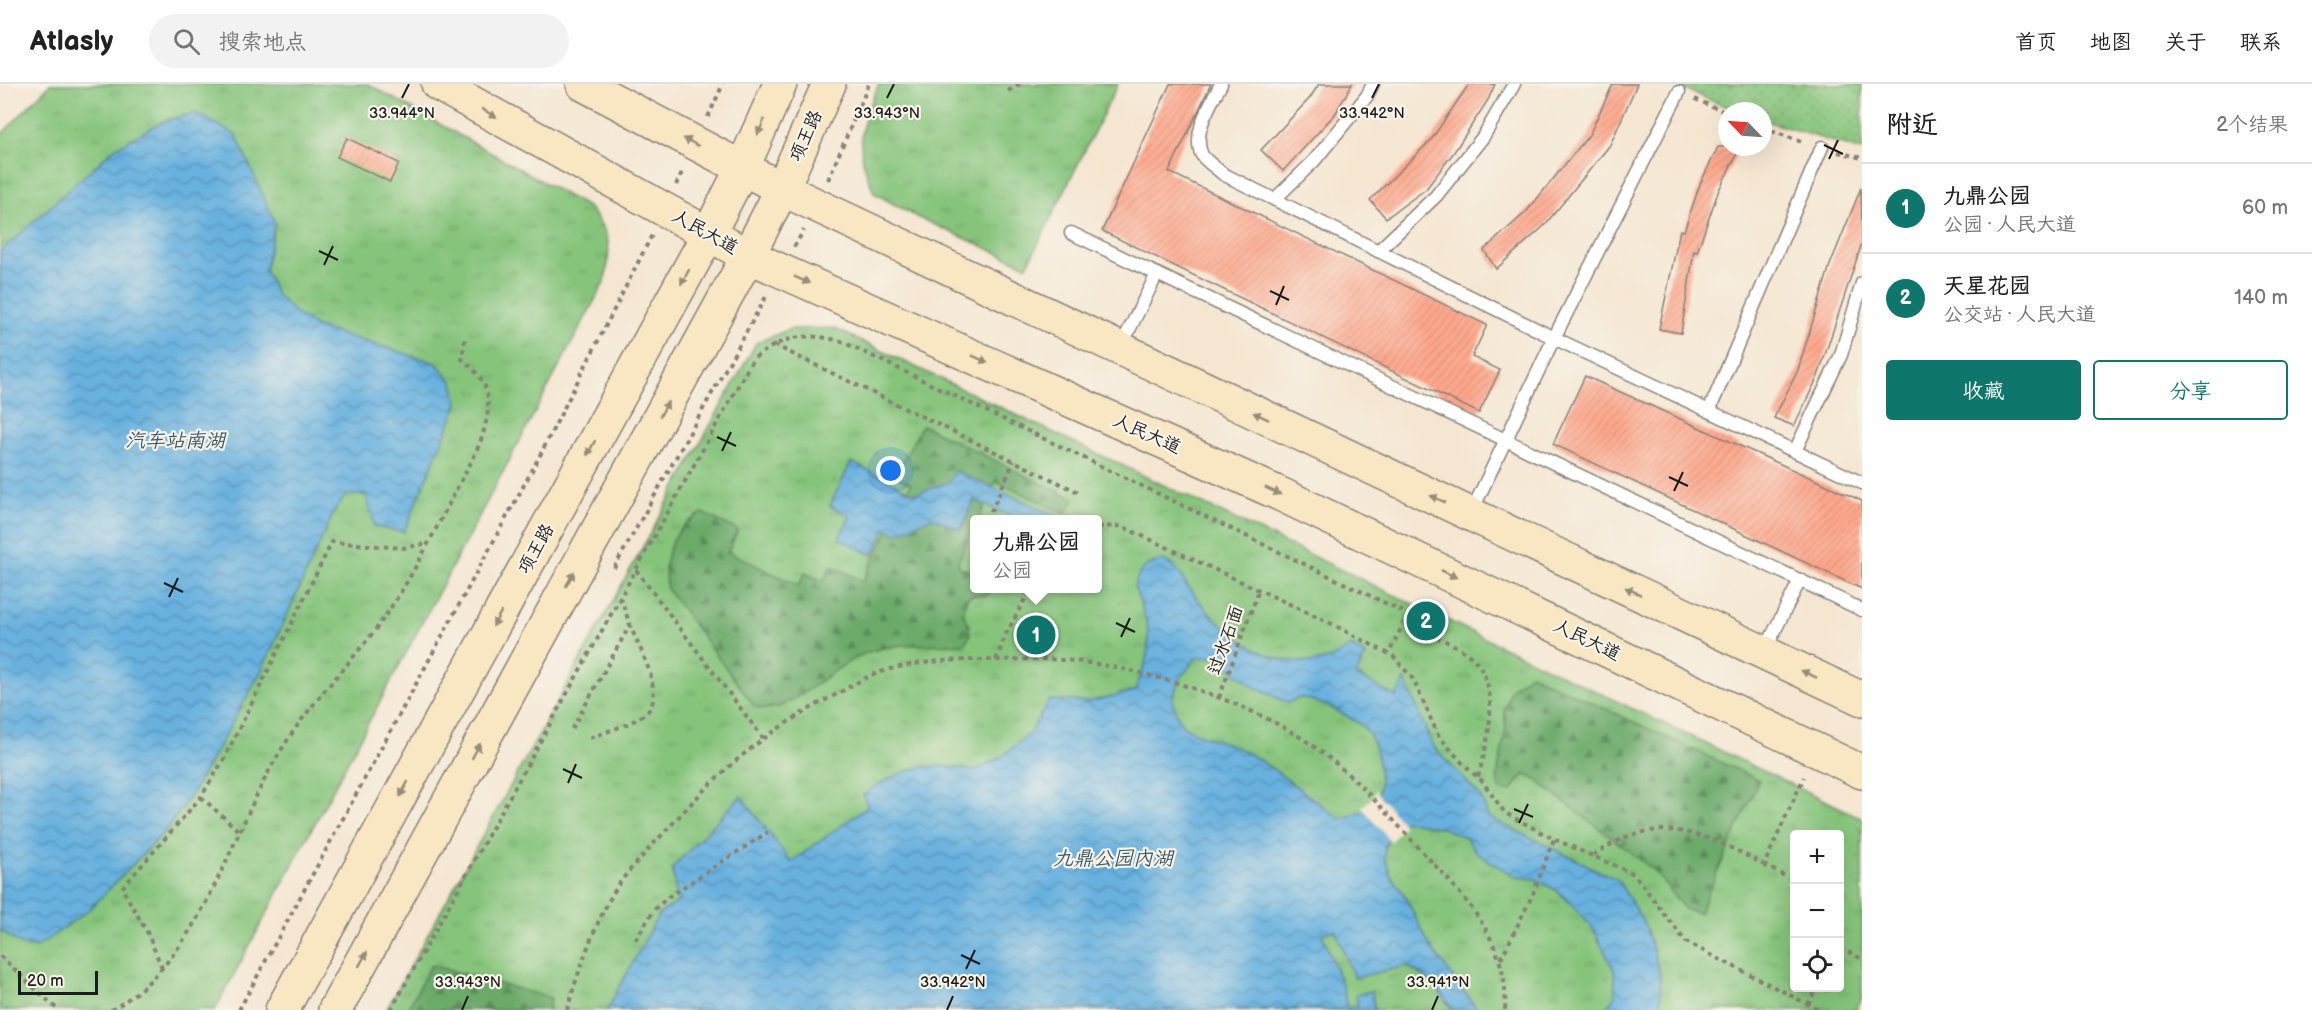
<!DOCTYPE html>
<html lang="zh">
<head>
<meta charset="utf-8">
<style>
  :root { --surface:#fff; --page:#f2f2f2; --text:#222; --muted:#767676; --line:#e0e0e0; --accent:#0f766e }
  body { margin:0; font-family:"Balsamiq Sans","LXGW WenKai TC",sans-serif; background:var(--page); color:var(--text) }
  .controls { position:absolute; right:18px; bottom:18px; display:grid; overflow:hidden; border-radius:6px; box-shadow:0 6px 24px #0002 }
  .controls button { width:54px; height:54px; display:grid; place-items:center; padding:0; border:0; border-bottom:2px solid var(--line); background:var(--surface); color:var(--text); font:30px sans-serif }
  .compass { position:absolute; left:1718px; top:18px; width:54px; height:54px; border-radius:50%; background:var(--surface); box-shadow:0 6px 24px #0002; rotate:295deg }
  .scale { position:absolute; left:18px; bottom:15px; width:80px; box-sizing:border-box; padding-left:6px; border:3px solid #1c1c1c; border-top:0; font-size:16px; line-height:21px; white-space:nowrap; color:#1c1c1c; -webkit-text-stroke:4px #f7f3e8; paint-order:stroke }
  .you { position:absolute; left:891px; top:387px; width:21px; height:21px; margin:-15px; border:4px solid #fff; border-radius:50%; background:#1a73e8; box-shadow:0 0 0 9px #1a73e833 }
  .badge { display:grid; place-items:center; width:39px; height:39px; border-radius:50%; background:var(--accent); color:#fff; font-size:20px; font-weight:700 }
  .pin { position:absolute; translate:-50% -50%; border:3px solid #fff; box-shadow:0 2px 6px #0006 }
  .popup { position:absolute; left:970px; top:431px; width:132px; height:78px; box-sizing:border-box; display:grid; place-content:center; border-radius:6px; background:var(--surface); filter:drop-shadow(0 2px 4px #0005); font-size:20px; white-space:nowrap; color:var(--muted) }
  .popup b { font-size:22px; color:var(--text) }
  .popup::after { content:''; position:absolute; left:50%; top:100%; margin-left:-12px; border:12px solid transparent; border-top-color:var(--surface) }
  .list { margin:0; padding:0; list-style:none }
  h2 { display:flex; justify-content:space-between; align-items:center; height:78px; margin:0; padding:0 24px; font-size:26px }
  h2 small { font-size:20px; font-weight:400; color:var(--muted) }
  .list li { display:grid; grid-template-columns:39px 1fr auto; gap:18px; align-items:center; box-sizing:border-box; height:90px; padding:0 24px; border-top:2px solid var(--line) }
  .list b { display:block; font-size:22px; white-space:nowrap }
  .list p { margin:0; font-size:20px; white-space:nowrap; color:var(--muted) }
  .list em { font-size:20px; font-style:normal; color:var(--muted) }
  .actions { display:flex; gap:12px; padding:18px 24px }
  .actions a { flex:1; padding:14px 0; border:2px solid var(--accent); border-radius:6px; text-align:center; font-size:21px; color:var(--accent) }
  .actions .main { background:var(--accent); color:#fff }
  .icon { flex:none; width:33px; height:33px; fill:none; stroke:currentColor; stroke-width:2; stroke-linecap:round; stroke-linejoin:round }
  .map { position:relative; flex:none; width:1862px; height:926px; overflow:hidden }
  header { display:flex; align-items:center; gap:36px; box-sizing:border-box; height:84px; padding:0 30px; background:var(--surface); border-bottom:2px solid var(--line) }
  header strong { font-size:28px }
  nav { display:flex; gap:33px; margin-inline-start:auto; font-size:21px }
  .search { width:420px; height:54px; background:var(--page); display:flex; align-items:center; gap:15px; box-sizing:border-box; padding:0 21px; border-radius:33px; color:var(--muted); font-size:22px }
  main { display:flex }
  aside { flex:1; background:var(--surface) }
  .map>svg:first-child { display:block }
</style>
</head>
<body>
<header>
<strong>Atlasly</strong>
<div class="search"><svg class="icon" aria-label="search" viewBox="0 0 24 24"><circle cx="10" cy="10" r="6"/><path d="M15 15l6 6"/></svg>搜索地点</div>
<nav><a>首页</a><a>地图</a><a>关于</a><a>联系</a></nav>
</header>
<main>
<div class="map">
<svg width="1862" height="926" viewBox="0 0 1862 926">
  <defs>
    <pattern id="grass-tufts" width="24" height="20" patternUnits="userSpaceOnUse" patternTransform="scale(1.5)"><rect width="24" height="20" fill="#86c47b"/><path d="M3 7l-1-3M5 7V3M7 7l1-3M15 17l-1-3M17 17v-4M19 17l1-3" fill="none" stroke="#73a86a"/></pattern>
    <pattern id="forest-firs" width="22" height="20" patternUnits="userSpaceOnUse" patternTransform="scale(1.5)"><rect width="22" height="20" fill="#6caa6b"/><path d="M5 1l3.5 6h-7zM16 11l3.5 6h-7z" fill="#588a57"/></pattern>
    <pattern id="garden-dots" width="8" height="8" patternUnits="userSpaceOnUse" patternTransform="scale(1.5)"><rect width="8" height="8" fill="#86c47b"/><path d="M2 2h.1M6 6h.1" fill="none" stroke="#73a86a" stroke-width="1.8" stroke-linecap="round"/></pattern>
    <pattern id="water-waves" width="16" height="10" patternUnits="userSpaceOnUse" patternTransform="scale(1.5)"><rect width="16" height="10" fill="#67b1df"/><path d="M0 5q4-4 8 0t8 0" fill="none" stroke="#548fb4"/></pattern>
    <pattern id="building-hatch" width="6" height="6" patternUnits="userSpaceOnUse" patternTransform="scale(1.5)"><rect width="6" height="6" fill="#fea88d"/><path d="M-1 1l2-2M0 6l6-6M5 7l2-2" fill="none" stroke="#d99079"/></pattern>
  </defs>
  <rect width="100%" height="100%" fill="#f7f3e8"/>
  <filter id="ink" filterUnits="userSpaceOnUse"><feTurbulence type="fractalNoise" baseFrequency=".0167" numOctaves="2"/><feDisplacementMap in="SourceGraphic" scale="12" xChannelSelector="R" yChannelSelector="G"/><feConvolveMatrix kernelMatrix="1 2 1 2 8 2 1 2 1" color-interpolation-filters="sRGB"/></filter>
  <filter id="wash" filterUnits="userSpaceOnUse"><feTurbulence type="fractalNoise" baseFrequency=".008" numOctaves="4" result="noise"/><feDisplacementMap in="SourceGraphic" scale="24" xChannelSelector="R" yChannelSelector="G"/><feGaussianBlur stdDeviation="1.35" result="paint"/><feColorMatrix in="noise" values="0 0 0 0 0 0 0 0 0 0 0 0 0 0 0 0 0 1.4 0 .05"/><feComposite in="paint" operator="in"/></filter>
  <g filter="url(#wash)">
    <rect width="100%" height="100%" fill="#f5e6d2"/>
    <g fill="url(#grass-tufts)" stroke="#51704c" stroke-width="1.5" fill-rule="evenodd">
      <path d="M 50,0 L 368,0 L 588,123 C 612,151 611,161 605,197 L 215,926 L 0,926 L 0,52 Z"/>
      <path d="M 879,0 L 1118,0 L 1027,182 L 915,132 L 874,109 C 854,60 858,47 879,0 Z"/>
      <path d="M 834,244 L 1862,734 L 1862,914 L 1856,926 L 386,926 L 756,259 L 790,245 ZM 974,436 L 1098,436 L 1098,504 L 974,504 ZM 1794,750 L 1840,750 L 1840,904 L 1794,904 Z"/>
    </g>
    <g fill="url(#forest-firs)" stroke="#446344" stroke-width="1.5">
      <path d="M 922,341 L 1074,415 L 1066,430 L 996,397 L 978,435 L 974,436 L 974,443 L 958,477 L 960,484 L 974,487 L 974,504 L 993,505 L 987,512 L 972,511 L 967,514 L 963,530 L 969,541 L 970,551 L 964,560 C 927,562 894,556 859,572 C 831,586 809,609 781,622 L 766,625 L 755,623 L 667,505 C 660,473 673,443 703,429 L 738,446 L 728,468 L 799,502 L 805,489 L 823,497 L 831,482 L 863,497 L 911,400 L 895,392 Z"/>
      <path d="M 1530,590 L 1759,696 L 1699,829 L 1685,826 L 1655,787 L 1533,694 L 1524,691 L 1511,707 L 1500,706 L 1497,693 L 1506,644 L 1504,626 L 1511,605 Z"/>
      <path d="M 431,881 L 551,914 L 548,926 L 407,926 Z"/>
    </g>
    <path fill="url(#garden-dots)" stroke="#51704c" stroke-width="1.5" d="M 1674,0 L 1862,0 L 1862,67 L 1763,36 L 1763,27 C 1726,27 1707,15 1674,0 Z"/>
    <g fill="url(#water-waves)" stroke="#42667e" stroke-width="1.5" fill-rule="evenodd">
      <path d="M 196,29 L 236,51 L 275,139 L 265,186 L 276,210 L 296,230 L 317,243 L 436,279 L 453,298 L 458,320 L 404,448 L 375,443 L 366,411 L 346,411 L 335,426 L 262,586 L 191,711 L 166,746 L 90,825 L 36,864 L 20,860 L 0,846 L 0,168 L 115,64 L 163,37 Z"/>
      <path d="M 851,378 L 915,410 L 950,398 L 955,387 L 1064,435 L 1018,435 L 974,416 L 961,446 L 932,433 L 897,449 L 886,444 L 873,471 L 839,455 L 850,432 L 830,422 Z"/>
      <path d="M 1165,477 C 1183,487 1180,492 1191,507 C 1217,541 1259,579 1304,578 C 1322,578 1336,575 1350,562 L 1366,571 L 1356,591 L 1396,613 L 1405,596 L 1433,662 L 1481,713 L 1488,733 L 1618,796 L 1646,843 L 1660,891 L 1661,926 L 1607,926 L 1615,910 L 1614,886 L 1592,843 L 1559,808 L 1535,795 L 1516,793 L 1478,770 L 1466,754 L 1443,744 L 1405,737 L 1396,744 L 1385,762 L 1385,774 L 1391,792 L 1405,812 L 1431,864 L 1478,926 L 1452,926 C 1439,905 1428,894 1407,882 L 1354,894 L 1335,846 L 1322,850 L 1343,903 L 1347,924 L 1358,922 L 1356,911 L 1372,907 L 1374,926 L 607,926 L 659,830 L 678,818 L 672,784 L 741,712 L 791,778 L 868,722 L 863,711 C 900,684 929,676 974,687 L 1003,672 L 1031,648 L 1049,616 L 1088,618 L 1135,607 C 1154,561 1152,548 1134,502 C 1140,485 1146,478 1165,477 ZM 1215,573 L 1256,604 L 1288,619 C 1292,617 1297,614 1301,614 C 1314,614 1360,637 1367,647 C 1376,660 1385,699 1376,714 C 1370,726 1354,730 1341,735 C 1306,712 1276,683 1238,664 C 1219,655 1200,654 1183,641 C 1177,636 1175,624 1172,616 L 1179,596 L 1196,574 Z"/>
    </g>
    <path fill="#f5e6d2" d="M 1375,706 L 1404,741 L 1391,758 L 1362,723 L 1374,712 Z"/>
    <g id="blocks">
      <g fill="url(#building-hatch)">
        <path d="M 1170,0 L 1211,0 L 1169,88 L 1487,241 L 1472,273 L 1500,286 L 1479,329 L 1102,147 Z"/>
        <path d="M 1319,0 L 1352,0 L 1335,30 L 1283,87 L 1261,66 L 1310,14 Z"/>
        <path d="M 1469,0 L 1495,0 L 1488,16 L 1454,68 L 1426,105 L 1386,134 L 1370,116 L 1431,56 Z"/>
        <path d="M 1613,0 L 1637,0 L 1610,61 L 1544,142 L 1496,185 L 1484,166 L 1527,127 L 1589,51 Z"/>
        <path d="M 347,54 L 399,79 L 390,98 L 337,73 Z"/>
        <path d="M 1718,63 L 1740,63 L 1718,108 L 1697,168 L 1694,167 L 1681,249 L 1659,245 L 1680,146 L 1684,147 L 1700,100 Z"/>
        <path d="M 1861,104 L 1862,159 L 1818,292 L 1794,342 L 1774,334 L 1798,286 L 1830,181 Z"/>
        <path d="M 1585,292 L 1862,417 L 1862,505 L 1553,360 Z"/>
      </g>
    </g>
  </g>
  <g filter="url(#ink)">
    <use href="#blocks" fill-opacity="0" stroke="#888177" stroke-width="1.5"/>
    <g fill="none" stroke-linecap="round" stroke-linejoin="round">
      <defs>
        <g id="lane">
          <path d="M 1221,0 C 1211,20 1191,49 1202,71 C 1206,78 1217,84 1223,90 L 1554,254 L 1862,399"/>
          <path d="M 1275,115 L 1314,77 L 1367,12 L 1373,0"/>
          <path d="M 1071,149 L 1862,526"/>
          <path d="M 1378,167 L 1436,112 L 1483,53 L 1514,0"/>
          <path d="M 1120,264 L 1157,190"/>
          <path d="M 1709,327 L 1822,63"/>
          <path d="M 1795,367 L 1841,271 L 1862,199"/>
          <path d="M 1471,429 L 1554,254 L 1679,8"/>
          <path d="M 1764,568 L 1800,496"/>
        </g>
        <g id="secondary">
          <path d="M 438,0 L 748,172 L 1280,410 L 1862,688"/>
          <path d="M 583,0 L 782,105 L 1862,615"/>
          <path d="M 282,926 L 708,151 L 742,85 L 780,0"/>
          <path d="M 335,926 L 748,172 L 782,105 L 829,0"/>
        </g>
      </defs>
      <use href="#lane" stroke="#888177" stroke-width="15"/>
      <use href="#secondary" stroke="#888177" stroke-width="36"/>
      <g stroke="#888177" stroke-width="4" stroke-dasharray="4.5 4.5" stroke-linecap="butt">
        <path d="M 1008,7 L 1020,0"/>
        <path d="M 1695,15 L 1727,29"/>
        <path d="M 708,33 L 723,0"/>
        <path d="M 1763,44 L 1805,59"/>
        <path d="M 1838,68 L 1862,74"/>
        <path d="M 828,96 L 869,0"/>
        <path d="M 676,101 L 683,86"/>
        <path d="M 794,163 L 804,146"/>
        <path d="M 774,261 L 1078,408"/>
        <path d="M 987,436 L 1014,377"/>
        <path d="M 1098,443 L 1121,442 L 1328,538 L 1393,572 L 1413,595 L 1438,651 L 1464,681 L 1482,697 L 1505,729 L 1554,755 L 1634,790 L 1686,858 L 1819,926"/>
        <path d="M 974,462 L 974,467"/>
        <path d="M 614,484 L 767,211"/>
        <path d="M 636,486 L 763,654"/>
        <path d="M 1403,539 C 1424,549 1452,557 1470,572 C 1503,599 1488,659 1478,693"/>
        <path d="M 996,576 L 1006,550 L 1031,504"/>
        <path d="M 1219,614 L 1259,506"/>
        <path d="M 572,645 L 630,541 L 621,515"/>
        <path d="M 590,654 C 607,647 631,641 646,629 C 667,611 638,562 630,541"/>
        <path d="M 201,713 L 238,746"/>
        <path d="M 1593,771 C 1606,764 1620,754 1635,750 C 1680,737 1724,759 1764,781 L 1804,693"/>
        <path d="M 1764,781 L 1794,797"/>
        <path d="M 1840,838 L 1840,842"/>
        <path d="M 635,856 L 655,825 L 668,813 L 768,748"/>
        <path d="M 1840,864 L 1862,875"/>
        <path d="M 0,872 L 58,926"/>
        <path d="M 1501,875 L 1532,812 L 1554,755"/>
        <path d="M 162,884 L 147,848 L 122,804 L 201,713 L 224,675 L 332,458 L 403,464 L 429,459"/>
        <path d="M 1808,921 L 1816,904"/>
        <path d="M 111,926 C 207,871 228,748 285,660 C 311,619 345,585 375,546 C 406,505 429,458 453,412 C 464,390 480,366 485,342 C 493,310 486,295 462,275 L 465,255"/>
        <path d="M 239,926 L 536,379 L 652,151"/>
        <path d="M 391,926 L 753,275 C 784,252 803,248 841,257 L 1408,530 L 1389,569"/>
        <path d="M 567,926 C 579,885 599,825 625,792 C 644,769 665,748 685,726 C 730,677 775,642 835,611 C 848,604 861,595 875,590 C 914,576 952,576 994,576 C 1017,576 1041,574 1064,576 C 1139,582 1246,616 1309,659 C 1351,688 1384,726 1419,764 C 1463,812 1510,856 1505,926"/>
      </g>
      <use href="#lane" stroke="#fff" stroke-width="12"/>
      <use href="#secondary" stroke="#f9e7c3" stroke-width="33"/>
    </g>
    <defs><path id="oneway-solid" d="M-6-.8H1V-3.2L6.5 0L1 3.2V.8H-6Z" transform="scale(1.5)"/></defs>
    <g fill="#968c78">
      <use href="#oneway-solid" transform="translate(489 29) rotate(29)"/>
      <use href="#oneway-solid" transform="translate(761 43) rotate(114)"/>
      <use href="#oneway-solid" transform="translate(691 58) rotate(-152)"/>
      <use href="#oneway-solid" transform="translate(685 193) rotate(119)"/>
      <use href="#oneway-solid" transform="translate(802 196) rotate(24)"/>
      <use href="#oneway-solid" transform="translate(980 275) rotate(24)"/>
      <use href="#oneway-solid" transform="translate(664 325) rotate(-61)"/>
      <use href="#oneway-solid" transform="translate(1261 332) rotate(-155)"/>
      <use href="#oneway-solid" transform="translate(591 364) rotate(119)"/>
      <use href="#oneway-solid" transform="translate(1273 407) rotate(24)"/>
      <use href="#oneway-solid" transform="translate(1438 415) rotate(-155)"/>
      <use href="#oneway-solid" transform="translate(1449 490) rotate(26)"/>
      <use href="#oneway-solid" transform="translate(570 495) rotate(-61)"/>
      <use href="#oneway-solid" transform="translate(1633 507) rotate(-155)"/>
      <use href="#oneway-solid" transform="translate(497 535) rotate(119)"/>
      <use href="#oneway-solid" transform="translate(1809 590) rotate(-155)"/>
      <use href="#oneway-solid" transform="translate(476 667) rotate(-61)"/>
      <use href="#oneway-solid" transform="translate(404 705) rotate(119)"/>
      <use href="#oneway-solid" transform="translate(363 875) rotate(-61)"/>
    </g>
  </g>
  <path fill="none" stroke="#1c1c1c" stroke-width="2" d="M 402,14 L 409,0M 887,14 L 894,0M 1372,14 L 1379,0M 1824,61 L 1843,70M 1829,75 L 1838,56M 319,167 L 338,176M 324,181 L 333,162M 1270,207 L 1289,216M 1276,221 L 1284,202M 717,353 L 736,362M 722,367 L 731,348M 1669,393 L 1688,402M 1674,407 L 1683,388M 164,499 L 183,508M 169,513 L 178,494M 1116,539 L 1135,548M 1121,553 L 1130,534M 563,685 L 582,694M 568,699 L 576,680M 1514,725 L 1533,733M 1519,739 L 1528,720M 961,871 L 980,880M 966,885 L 975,866M 462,926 L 468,912M 947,926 L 953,912M 1432,926 L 1438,912"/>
  <g text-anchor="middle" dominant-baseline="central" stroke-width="4.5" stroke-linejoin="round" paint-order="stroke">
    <g font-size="18" fill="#1c1c1c" stroke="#f7f3e8">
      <text transform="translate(806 52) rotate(-66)">项王路</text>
      <text transform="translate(705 148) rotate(29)">人民大道</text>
      <text transform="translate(1147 350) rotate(24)">人民大道</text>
      <text transform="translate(536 465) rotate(-61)">项王路</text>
      <text transform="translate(1226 556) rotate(-70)">过水石面</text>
      <text transform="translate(1587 556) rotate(26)">人民大道</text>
    </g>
    <g font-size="20" font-style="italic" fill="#3a586a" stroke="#f7f3e8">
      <text x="175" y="357">汽车站南湖</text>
      <text x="1113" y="775">九鼎公园内湖</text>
    </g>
  </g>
  <g font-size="15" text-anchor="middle" fill="#1c1c1c" stroke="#f7f3e8" stroke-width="4.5" stroke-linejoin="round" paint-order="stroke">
    <text x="402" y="34">33.944°N</text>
    <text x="887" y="34">33.943°N</text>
    <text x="1372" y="34">33.942°N</text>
    <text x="468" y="903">33.943°N</text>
    <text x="953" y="903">33.942°N</text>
    <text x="1438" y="903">33.941°N</text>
  </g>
</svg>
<div class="controls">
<button>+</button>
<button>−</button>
<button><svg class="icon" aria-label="locate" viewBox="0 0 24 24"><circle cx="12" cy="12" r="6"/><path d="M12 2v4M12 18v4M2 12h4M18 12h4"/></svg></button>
</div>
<svg class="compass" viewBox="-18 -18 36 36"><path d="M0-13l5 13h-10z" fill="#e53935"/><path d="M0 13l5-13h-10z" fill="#767676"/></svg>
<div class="scale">20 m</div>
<div class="you"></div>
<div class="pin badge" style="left:1036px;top:551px">1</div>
<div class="popup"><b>九鼎公园</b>公园</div>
<div class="pin badge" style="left:1426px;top:537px">2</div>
</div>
<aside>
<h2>附近<small>2个结果</small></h2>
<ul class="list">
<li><span class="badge">1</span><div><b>九鼎公园</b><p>公园 · 人民大道</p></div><em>60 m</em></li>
<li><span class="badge">2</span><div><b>天星花园</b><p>公交站 · 人民大道</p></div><em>140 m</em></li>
</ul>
<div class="actions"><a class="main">收藏</a><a>分享</a></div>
</aside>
</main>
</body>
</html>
